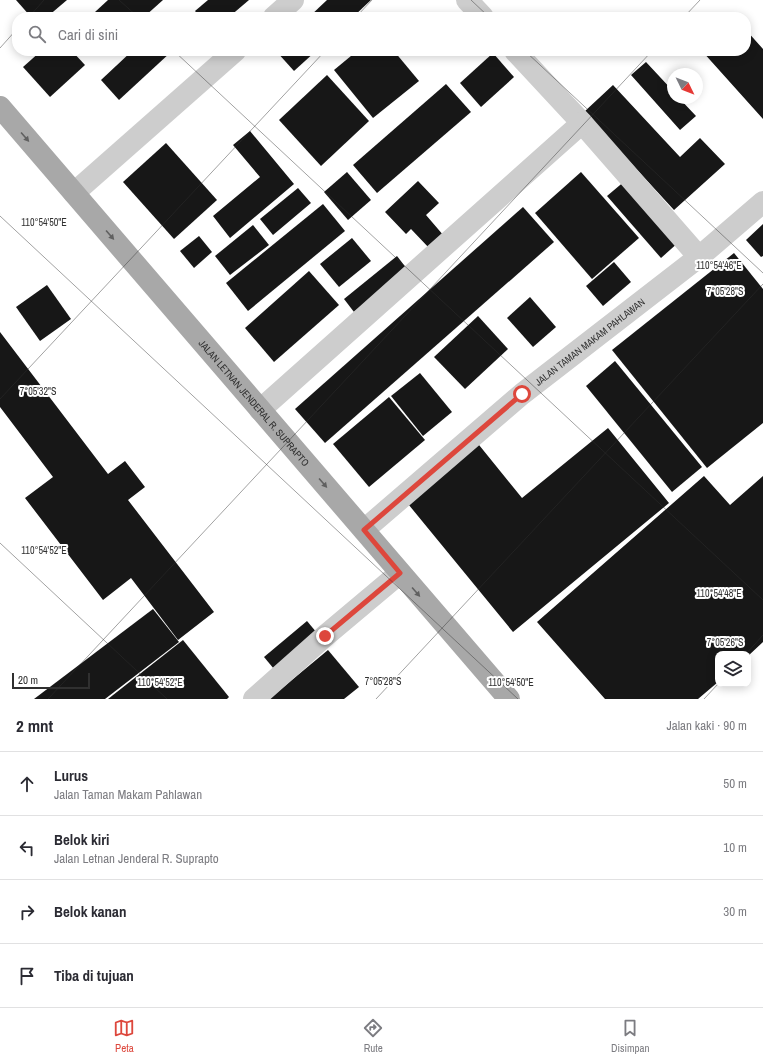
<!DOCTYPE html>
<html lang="id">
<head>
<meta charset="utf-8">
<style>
  :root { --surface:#fff; --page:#f2f2f3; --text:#2b2b33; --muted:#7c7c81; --line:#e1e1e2; --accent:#dd473c }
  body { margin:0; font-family:"Archivo Narrow",sans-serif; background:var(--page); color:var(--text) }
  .controls { position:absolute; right:12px; bottom:12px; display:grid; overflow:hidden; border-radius:8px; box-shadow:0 2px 10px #0003 }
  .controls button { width:36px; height:36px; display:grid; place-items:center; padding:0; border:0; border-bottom:1px solid var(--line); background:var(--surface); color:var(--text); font:20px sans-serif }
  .compass { position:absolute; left:667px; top:68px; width:36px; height:36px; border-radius:50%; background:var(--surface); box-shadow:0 2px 10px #0003; rotate:133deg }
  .scale { position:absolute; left:12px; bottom:10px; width:78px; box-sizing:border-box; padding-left:4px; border:2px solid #303030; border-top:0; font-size:11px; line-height:14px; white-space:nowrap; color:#303030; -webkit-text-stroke:3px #fff; paint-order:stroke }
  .stop { position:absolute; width:12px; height:12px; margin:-9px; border:3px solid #dd473c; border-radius:50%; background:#fff }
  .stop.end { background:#dd473c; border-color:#fff; box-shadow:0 1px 4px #0008 }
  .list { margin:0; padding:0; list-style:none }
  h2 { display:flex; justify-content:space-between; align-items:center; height:52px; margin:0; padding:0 16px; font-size:17px }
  h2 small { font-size:13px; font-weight:400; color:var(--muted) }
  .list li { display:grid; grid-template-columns:26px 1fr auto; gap:12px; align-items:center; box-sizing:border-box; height:64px; padding:0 16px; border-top:1px solid var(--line) }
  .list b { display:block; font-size:15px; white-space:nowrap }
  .list p { margin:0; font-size:13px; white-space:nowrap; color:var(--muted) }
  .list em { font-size:13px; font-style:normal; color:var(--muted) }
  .icon { flex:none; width:22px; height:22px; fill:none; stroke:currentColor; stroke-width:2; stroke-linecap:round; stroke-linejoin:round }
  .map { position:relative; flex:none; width:763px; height:699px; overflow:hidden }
  .search { position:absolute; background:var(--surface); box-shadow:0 2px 10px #0003; left:12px; right:12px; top:12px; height:44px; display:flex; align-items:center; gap:10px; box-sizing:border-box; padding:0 14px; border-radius:16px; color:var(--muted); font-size:15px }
  .sheet { height:308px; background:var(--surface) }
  nav { display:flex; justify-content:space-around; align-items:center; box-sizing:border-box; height:56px; border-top:1px solid var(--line); background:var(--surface); font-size:11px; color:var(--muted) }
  nav a { display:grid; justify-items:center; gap:2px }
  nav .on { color:var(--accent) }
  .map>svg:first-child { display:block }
</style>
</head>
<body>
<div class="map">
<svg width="763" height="699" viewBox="0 0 763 699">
  <rect width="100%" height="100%" fill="#fff"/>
  <g fill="#171717">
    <path d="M 16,0 L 67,0 L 47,17 L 31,17 Z"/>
    <path d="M 108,0 L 163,0 L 144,17 L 99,17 L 95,12 Z"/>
    <path d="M 208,0 L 249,0 L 229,17 L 200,17 L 195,11 Z"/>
    <path d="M 327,0 L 371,0 L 353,17 L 309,17 Z"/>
    <path d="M 746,30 L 763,49 L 763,119 L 702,51 L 746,51 Z"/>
    <path d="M 41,51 L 72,51 L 85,65 L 50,97 L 23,67 Z"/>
    <path d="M 132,51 L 170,51 L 171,52 L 119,100 L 101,80 Z"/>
    <path d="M 276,51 L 316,51 L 294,71 Z"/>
    <path d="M 357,51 L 394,51 L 419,81 L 373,118 L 334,70 Z"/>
    <path d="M 493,53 L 514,77 L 481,107 L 460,83 Z"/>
    <path d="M 646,62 L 673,91 L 673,98 L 679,98 L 696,116 L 680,130 L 631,75 Z"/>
    <path d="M 327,75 L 369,121 L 321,166 L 279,120 Z"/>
    <path d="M 446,84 L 471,112 L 377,193 L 353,165 Z"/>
    <path d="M 613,85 L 680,157 L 700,138 L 725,164 L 674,210 L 584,112 Z"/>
    <path d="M 250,131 L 294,184 L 230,238 L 213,216 L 260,177 L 233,145 Z"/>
    <path d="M 166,143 L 217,200 L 174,239 L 123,182 Z"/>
    <path d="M 347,172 L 371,200 L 348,220 L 324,192 Z"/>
    <path d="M 581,172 L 639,238 L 592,279 L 535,213 Z"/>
    <path d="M 626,180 L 680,241 L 661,258 L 607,196 Z"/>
    <path d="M 418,181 L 439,203 L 426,215 L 444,236 L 430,249 L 411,229 L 406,234 L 385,212 Z"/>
    <path d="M 298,188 L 311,203 L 273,235 L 260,219 Z"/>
    <path d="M 323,204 L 345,231 L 248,311 L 226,283 Z"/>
    <path d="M 523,207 L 554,242 L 325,443 L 295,409 Z"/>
    <path d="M 763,224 L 763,256 L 761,257 L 746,240 Z"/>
    <path d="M 253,225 L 269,245 L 230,275 L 215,256 Z"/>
    <path d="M 199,236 L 212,252 L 194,268 L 180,251 Z"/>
    <path d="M 352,238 L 371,261 L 339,287 L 320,264 Z"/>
    <path d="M 734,253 L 763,289 L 763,423 L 707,468 L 612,350 Z"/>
    <path d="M 397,256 L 407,269 L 354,312 L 344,299 Z"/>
    <path d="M 614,262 L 631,282 L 603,306 L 586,286 Z"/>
    <path d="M 309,271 L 339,305 L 274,362 L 245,328 Z"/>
    <path d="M 47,285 L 71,319 L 40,341 L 16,307 Z"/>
    <path d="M 530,297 L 556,327 L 533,347 L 507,318 Z"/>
    <path d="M 478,316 L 508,349 L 465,389 L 434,357 Z"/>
    <path d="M 0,332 L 108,474 L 125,461 L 145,487 L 128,500 L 214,612 L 178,640 L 131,578 L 103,600 L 25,498 L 53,477 L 0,407 Z"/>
    <path d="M 615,361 L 702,467 L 672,492 L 586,386 Z"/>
    <path d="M 420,373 L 452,412 L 423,436 L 391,396 Z"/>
    <path d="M 389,397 L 425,440 L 369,487 L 333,444 Z"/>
    <path d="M 608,428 L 669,503 L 513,632 L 404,499 L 475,440 L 522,498 Z"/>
    <path d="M 704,476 L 730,505 L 763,476 L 763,642 L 748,656 L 748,654 L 718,654 L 718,682 L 698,699 L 605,699 L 537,622 Z"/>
    <path d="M 153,609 L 179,642 L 105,699 L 34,699 Z"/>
    <path d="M 307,621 L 317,633 L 274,669 L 264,657 Z"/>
    <path d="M 183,640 L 229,697 L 227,699 L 108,699 Z"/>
    <path d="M 328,650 L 359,687 L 344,699 L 269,699 Z"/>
  </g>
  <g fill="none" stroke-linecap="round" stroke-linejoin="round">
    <g stroke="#cdcdcd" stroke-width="22">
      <path d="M 467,0 L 483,17"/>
      <path d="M 274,17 L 293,0"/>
      <path d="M 515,51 L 582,123 L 699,257"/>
      <path d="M 74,193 L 235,51"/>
      <path d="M 260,410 L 582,123"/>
      <path id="s1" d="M 364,530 L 522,394 L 699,257 L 763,202"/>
      <path d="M 254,699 L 325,636 L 400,573"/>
    </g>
    <path stroke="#a8a8a8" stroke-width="22" id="s2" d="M 0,107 L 509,699"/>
  </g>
  <defs><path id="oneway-solid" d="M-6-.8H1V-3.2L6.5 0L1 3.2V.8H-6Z"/></defs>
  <g fill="#606060">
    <use href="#oneway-solid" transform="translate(25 137) rotate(49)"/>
    <use href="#oneway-solid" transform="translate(110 235) rotate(49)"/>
    <use href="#oneway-solid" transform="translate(323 483) rotate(49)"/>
    <use href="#oneway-solid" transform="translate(416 592) rotate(49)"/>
  </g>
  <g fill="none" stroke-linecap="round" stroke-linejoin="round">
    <path stroke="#dd473c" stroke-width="5" d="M 325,636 L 400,573 L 364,530 L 522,394"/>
  </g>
  <path fill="none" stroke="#303030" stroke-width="1" stroke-opacity="0.45" d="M 119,0 L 138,17M 471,0 L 489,17M 29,17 L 44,0M 356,17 L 372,0M 684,17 L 700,0M 0,48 L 17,29M 174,51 L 763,600M 525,51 L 763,273M 0,216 L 518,699M 0,399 L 325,51M 0,543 L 167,699M 746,654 L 763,635M 48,699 L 652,51M 376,699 L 763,284M 704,699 L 718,684"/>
  <g text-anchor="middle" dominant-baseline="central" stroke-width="4" stroke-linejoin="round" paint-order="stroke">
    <g font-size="10" fill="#303030" stroke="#fff">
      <text stroke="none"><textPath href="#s1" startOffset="294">JALAN TAMAN MAKAM PAHLAWAN</textPath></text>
      <text stroke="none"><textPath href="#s2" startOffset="390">JALAN LETNAN JENDERAL R. SUPRAPTO</textPath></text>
    </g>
  </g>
  <g font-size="10" text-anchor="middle" fill="#303030" stroke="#fff" stroke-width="4" stroke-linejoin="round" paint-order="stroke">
    <text x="44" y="226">110°54'50"E</text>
    <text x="719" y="269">110°54'46"E</text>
    <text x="725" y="295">7°05'28"S</text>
    <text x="38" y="395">7°05'32"S</text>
    <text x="44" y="554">110°54'52"E</text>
    <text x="719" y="597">110°54'48"E</text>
    <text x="725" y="646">7°05'26"S</text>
    <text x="383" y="685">7°05'28"S</text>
    <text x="160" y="686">110°54'52"E</text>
    <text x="511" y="686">110°54'50"E</text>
  </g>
</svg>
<div class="controls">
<button><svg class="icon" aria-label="layers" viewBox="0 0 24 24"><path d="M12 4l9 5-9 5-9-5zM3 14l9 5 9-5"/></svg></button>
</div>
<svg class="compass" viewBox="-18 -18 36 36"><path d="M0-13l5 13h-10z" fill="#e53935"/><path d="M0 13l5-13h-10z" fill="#7c7c81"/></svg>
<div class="scale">20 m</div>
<div class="stop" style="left:522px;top:394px"></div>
<div class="stop end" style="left:325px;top:636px"></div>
<div class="search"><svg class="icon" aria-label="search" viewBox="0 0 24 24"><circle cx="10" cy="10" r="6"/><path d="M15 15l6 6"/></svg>Cari di sini</div>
</div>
<section class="sheet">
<h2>2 mnt<small>Jalan kaki · 90 m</small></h2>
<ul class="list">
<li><svg class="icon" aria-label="ahead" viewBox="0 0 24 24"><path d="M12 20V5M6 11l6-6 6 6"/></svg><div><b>Lurus</b><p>Jalan Taman Makam Pahlawan</p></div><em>50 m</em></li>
<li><svg class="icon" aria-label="left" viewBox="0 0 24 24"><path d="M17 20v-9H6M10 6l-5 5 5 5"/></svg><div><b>Belok kiri</b><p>Jalan Letnan Jenderal R. Suprapto</p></div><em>10 m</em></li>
<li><svg class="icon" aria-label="right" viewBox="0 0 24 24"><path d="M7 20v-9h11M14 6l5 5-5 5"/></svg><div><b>Belok kanan</b></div><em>30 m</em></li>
<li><svg class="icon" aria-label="arrive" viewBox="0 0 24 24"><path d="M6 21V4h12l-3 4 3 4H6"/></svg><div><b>Tiba di tujuan</b></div></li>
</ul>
</section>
<nav>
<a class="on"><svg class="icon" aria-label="map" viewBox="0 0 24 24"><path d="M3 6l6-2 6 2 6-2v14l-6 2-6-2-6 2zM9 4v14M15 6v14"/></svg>Peta</a>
<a><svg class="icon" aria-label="directions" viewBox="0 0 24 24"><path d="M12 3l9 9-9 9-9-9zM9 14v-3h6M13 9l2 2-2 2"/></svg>Rute</a>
<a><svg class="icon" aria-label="saved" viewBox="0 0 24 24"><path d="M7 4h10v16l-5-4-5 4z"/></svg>Disimpan</a>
</nav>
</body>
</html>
